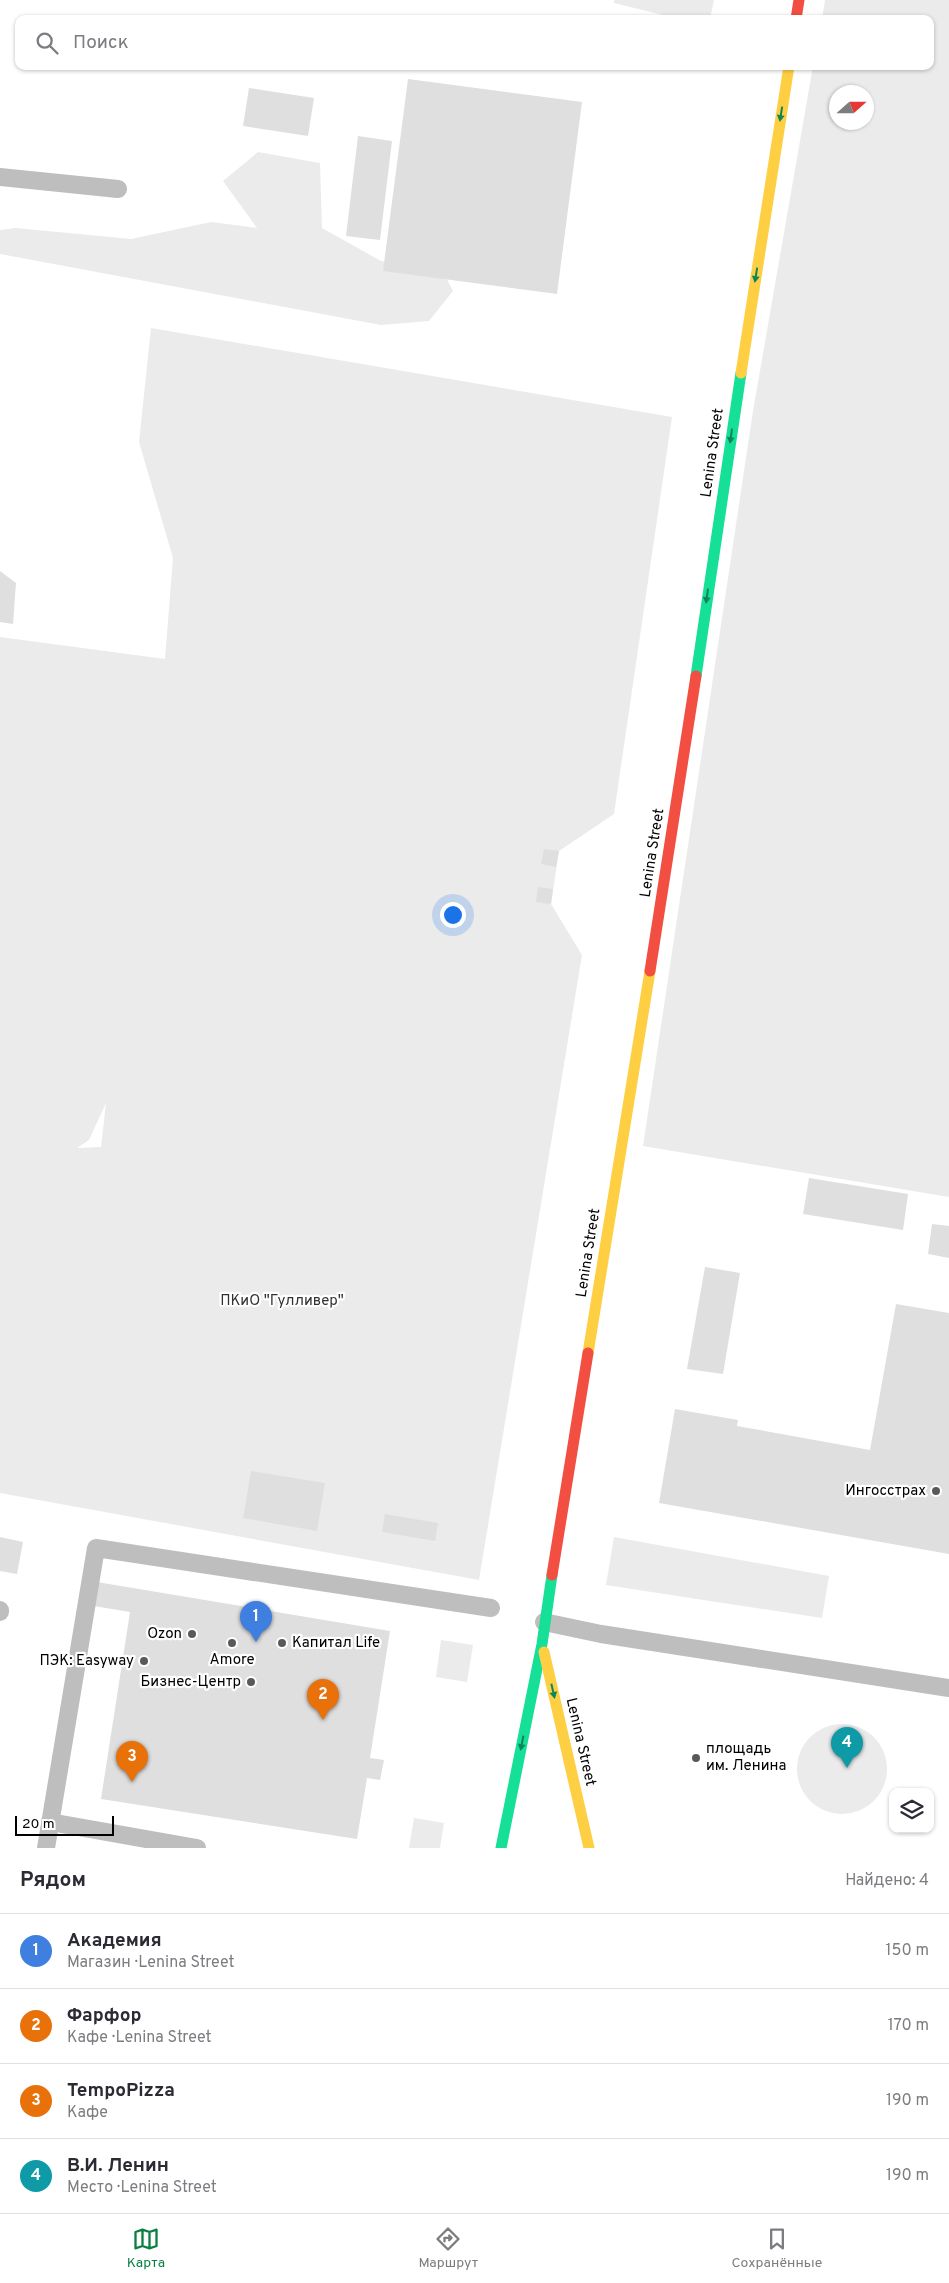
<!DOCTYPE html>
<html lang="ru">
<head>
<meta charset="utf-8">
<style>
  :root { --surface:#fff; --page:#f2f2f3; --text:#2b2b33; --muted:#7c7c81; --line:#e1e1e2; --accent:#0b8043 }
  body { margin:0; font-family:Overpass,sans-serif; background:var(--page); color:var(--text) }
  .controls { position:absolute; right:15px; bottom:15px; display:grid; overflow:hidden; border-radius:10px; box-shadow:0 1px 4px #0004 }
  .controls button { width:45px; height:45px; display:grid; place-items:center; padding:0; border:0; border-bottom:1px solid var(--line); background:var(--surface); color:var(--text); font:25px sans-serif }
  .compass { position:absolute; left:829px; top:85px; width:45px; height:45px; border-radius:50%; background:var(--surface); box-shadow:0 1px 4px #0004; rotate:69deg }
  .scale { position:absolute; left:15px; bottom:12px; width:99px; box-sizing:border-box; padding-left:5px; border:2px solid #000; border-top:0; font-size:14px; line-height:18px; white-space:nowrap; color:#000; -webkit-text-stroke:4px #fff; paint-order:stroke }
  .you { position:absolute; left:452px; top:914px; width:18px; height:18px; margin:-12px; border:4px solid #fff; border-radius:50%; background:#1a73e8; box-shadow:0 0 0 8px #1a73e833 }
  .badge { display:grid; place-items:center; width:32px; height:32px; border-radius:50%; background:var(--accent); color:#fff; font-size:16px; font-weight:700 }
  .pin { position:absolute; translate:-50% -41px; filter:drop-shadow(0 1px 2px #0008) }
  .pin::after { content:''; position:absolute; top:26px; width:18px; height:15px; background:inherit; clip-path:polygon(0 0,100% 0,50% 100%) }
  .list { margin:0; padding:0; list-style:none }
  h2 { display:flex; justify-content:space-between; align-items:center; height:65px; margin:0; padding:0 20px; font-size:21px }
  h2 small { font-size:16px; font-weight:400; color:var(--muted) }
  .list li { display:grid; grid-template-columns:32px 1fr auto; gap:15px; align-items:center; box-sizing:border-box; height:75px; padding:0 20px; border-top:1px solid var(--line) }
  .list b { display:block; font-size:19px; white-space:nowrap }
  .list p { margin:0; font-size:16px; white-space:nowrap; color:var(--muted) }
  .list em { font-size:16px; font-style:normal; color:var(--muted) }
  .icon { flex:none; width:28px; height:28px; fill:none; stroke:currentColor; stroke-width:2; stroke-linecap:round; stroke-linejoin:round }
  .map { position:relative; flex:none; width:949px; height:1848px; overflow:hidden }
  .search { position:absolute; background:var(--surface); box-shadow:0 1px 4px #0004; left:15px; right:15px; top:15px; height:55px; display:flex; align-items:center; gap:12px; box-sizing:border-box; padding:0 18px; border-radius:10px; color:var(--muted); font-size:19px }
  .sheet { height:365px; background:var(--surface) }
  nav { display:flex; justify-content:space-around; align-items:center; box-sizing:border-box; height:70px; border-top:1px solid var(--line); background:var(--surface); font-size:14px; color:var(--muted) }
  nav a { display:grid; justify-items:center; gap:2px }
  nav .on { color:var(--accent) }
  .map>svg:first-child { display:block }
</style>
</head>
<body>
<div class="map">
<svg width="949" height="1848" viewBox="0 0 949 1848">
  <rect width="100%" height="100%" fill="#fff"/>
  <g fill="#ebebeb" fill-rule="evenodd">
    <path d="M 614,0 L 714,0 L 710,19 L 669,19 L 667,16 L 614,3 Z"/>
    <path d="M 825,0 L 949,0 L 949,1197 L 643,1146 L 753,411 L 813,66 L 930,66 L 930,19 L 822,19 ZM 836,92 L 866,92 L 866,122 L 836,122 Z"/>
    <path d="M 258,152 L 320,163 L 322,228 L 381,261 L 441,268 L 453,291 L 429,321 L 381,325 L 0,254 L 0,230 L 16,228 L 131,239 L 211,222 L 257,228 L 223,181 Z"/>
    <path d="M 151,328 L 672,417 L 614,814 L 559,851 L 551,904 L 582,955 L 479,1580 L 0,1493 L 0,637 L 165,659 L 173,558 L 139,442 ZM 106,1103 L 101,1147 L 77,1148 L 89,1140 Z"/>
    <path d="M 614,1537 L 829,1576 L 822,1618 L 606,1585 Z"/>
    <path d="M 441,1640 L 473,1645 L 467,1682 L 436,1677 Z"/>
    <circle cx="842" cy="1769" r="45"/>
    <path d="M 414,1818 L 444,1823 L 440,1848 L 409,1848 Z"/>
  </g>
  <g fill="#dfdfdf">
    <path d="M 408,79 L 582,102 L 557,294 L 383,271 Z"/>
    <path d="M 249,88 L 314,98 L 308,136 L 243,126 Z"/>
    <path d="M 358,136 L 392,141 L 380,240 L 346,236 Z"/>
    <path d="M 0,571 L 16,583 L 13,624 L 0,622 Z"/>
    <path d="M 544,849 L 559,851 L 556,867 L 541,864 Z"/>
    <path d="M 538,887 L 553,889 L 551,904 L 536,902 Z"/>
    <path d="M 809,1178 L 908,1194 L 903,1230 L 803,1214 Z"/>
    <path d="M 932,1224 L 949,1226 L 949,1258 L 928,1254 Z"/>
    <path d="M 705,1267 L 740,1273 L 723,1374 L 687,1369 Z"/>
    <path d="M 896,1304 L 949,1313 L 949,1554 L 659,1503 L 675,1409 L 738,1420 L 737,1426 L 870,1450 Z"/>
    <path d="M 251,1471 L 325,1483 L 317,1531 L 243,1518 Z"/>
    <path d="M 385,1514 L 438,1523 L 435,1541 L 382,1532 Z"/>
    <path d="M 0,1537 L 23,1542 L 17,1574 L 0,1571 Z"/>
    <path d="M 97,1582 L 390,1631 L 370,1758 L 384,1760 L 380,1780 L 367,1778 L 357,1839 L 101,1799 L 130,1612 L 94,1606 Z"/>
  </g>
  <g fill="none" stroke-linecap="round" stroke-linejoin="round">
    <g stroke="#bebebe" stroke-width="18">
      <path d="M 0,177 L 118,189"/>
      <path d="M 0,1612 L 0,1610"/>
      <path d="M 544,1622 L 601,1634 L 949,1688"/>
      <path d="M 50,1822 L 197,1848"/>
      <path d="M 46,1848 L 96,1548 L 491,1608"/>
    </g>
    <g stroke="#16e098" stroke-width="11">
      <path d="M 696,676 L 741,373"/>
      <path d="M 501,1848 L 542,1644 L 552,1575"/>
    </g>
    <g stroke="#ffcf43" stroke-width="11">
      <path d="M 741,373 L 789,66"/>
      <path d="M 588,1353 L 650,971"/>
      <path d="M 544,1652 L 589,1848"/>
    </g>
    <g stroke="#f24e42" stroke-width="11">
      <path d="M 796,19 L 799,0"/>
      <path d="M 650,971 L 696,676"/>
      <path d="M 552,1575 L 588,1353"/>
    </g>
  </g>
  <defs><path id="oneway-solid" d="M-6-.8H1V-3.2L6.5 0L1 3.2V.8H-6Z" transform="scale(1.25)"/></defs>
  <g fill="#0d865b">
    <use href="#oneway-solid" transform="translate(781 114) rotate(99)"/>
    <use href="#oneway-solid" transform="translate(756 275) rotate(99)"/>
    <use href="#oneway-solid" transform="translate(731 436) rotate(98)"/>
    <use href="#oneway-solid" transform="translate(707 596) rotate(98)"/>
    <use href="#oneway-solid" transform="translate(553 1691) rotate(77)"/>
    <use href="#oneway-solid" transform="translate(522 1743) rotate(101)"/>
  </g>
  <g fill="#595959" stroke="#fff" stroke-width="2">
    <circle cx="936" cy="1491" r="5"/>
    <circle cx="192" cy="1634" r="5"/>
    <circle cx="232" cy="1643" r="5"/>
    <circle cx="282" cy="1643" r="5"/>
    <circle cx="144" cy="1661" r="5"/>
    <circle cx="251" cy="1682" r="5"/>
    <circle cx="696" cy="1758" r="5"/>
  </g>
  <g text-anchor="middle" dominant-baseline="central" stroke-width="4.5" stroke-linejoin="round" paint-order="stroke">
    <g font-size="15" fill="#000" stroke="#fff">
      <text transform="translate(713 453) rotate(-82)">Lenina Street</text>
      <text transform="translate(653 853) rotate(-81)">Lenina Street</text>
      <text transform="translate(589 1253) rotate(-81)">Lenina Street</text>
      <text transform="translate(580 1742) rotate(77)">Lenina Street</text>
    </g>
    <g font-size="15" fill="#323232" stroke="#fff">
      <text x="282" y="1301">ПКиО "Гулливер"</text>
    </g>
    <g font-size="15" fill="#000" stroke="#fff" text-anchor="end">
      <text x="926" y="1491">Ингосстрах</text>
      <text x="182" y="1634">Ozon</text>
      <text x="292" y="1643" text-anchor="start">Капитал Life</text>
      <text x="232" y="1660" text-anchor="middle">Amore</text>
      <text x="134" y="1661">ПЭК: Easyway</text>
      <text x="241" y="1682">Бизнес-Центр</text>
      <text x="706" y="1749" text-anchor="start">площадь<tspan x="706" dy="17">им. Ленина</tspan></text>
    </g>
  </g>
</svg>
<div class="controls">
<button><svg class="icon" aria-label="layers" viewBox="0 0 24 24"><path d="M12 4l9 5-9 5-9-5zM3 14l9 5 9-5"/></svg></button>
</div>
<svg class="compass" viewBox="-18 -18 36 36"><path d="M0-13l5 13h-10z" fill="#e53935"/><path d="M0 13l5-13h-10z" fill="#7c7c81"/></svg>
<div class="scale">20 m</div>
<div class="you"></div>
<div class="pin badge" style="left:256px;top:1642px;background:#3f7fe0">1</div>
<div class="pin badge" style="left:323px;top:1720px;background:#e8710a">2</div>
<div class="pin badge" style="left:132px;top:1782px;background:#e8710a">3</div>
<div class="pin badge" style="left:847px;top:1768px;background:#0f9aa8">4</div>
<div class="search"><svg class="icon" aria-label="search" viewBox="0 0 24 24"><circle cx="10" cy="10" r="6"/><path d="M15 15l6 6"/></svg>Поиск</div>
</div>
<section class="sheet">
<h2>Рядом<small>Найдено: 4</small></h2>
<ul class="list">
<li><span class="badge" style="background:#3f7fe0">1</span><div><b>Академия</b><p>Магазин · Lenina Street</p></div><em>150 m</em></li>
<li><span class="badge" style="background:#e8710a">2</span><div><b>Фарфор</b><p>Кафе · Lenina Street</p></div><em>170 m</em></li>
<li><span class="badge" style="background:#e8710a">3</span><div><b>TempoPizza</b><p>Кафе</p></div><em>190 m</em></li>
<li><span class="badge" style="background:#0f9aa8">4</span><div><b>В.И. Ленин</b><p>Место · Lenina Street</p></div><em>190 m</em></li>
</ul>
</section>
<nav>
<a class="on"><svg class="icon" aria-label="map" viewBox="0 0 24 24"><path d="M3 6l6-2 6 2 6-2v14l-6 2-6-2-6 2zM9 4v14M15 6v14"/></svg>Карта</a>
<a><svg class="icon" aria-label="directions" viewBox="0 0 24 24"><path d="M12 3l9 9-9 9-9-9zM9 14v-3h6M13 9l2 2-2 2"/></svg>Маршрут</a>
<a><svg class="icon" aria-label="saved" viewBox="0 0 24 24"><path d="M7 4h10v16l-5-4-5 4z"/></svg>Сохранённые</a>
</nav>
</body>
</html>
